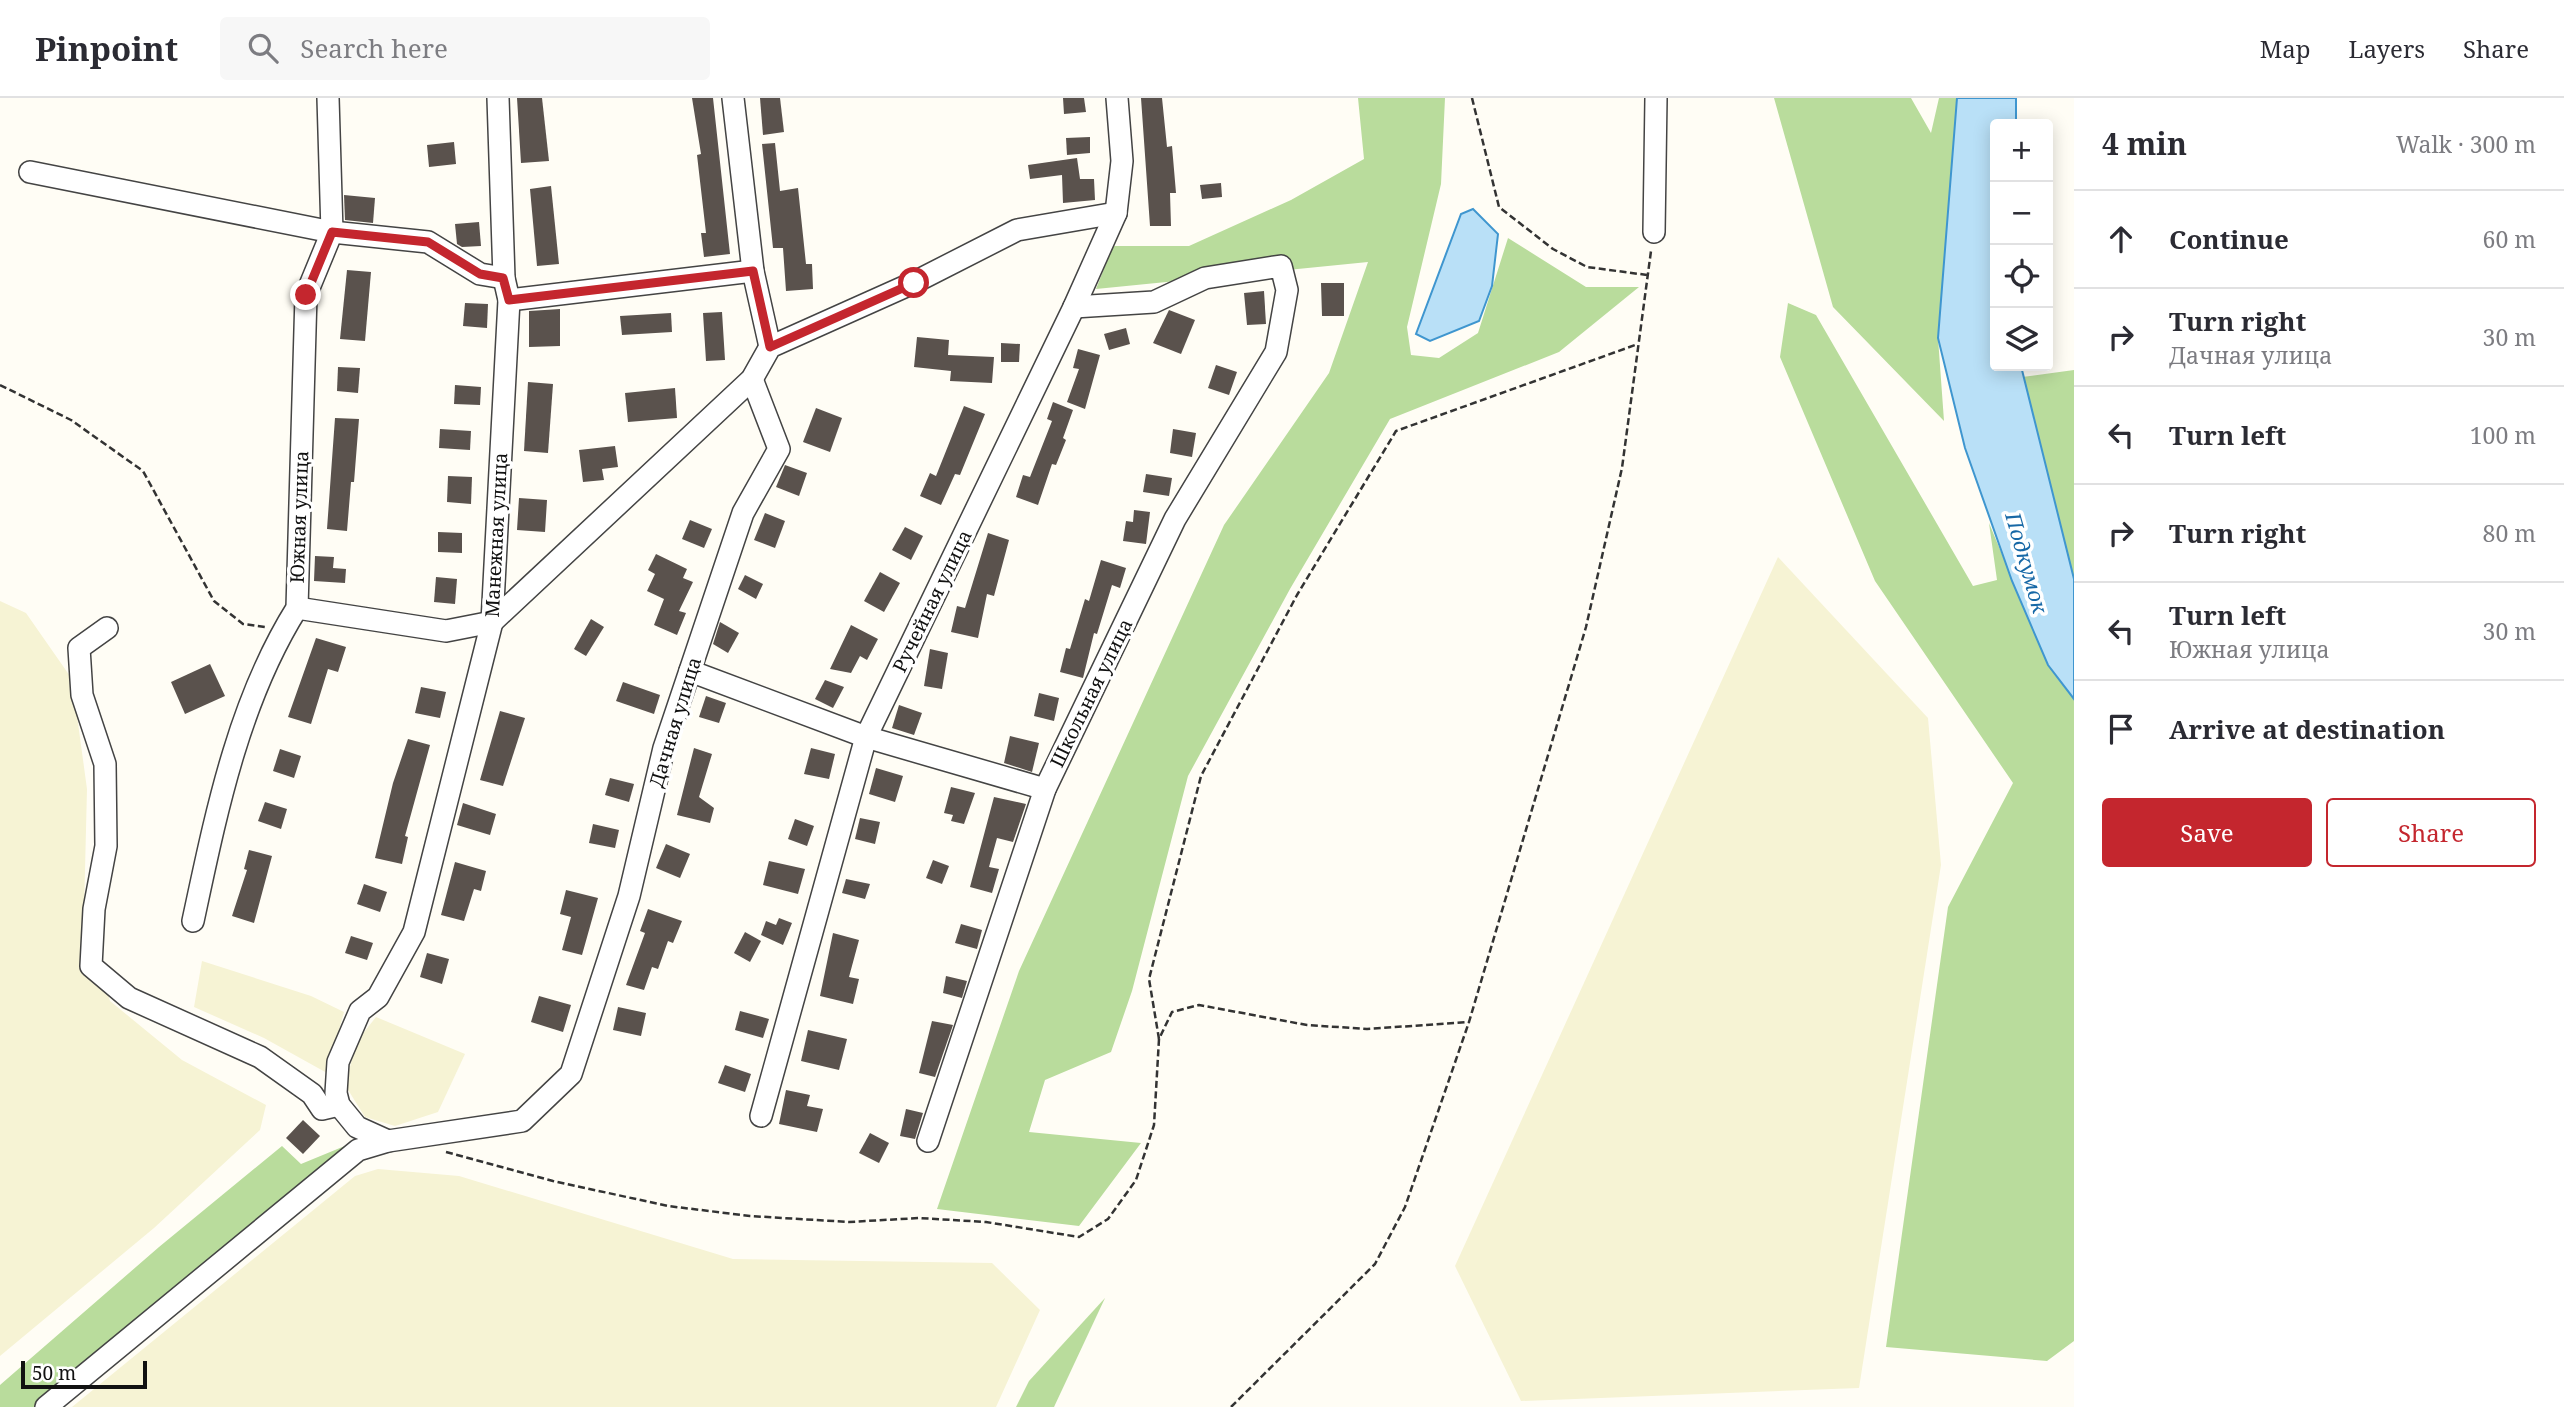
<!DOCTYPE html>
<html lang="en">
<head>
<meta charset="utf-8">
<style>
  :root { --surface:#fff; --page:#f7f7f7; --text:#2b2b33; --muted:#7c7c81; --line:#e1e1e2; --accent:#c4262e }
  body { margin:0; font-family:"Noto Serif",serif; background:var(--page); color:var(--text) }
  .controls { position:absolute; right:21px; top:21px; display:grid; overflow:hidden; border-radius:7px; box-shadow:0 4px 18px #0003 }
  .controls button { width:63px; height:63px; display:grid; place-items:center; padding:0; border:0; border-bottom:2px solid var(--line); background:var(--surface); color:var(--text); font:35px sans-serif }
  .scale { position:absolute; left:21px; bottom:18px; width:126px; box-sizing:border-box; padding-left:7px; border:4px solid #111; border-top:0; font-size:19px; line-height:24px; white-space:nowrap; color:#111; -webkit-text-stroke:5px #fff; paint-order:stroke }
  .stop { position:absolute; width:21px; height:21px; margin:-16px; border:5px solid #c4262e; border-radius:50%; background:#fff }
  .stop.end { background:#c4262e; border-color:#fff; box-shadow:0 2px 7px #0008 }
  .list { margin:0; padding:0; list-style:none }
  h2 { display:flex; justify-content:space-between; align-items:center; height:91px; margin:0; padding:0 28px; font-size:30px }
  h2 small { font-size:23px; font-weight:400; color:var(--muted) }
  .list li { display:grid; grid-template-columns:46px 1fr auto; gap:21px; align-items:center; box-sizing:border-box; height:98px; padding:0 28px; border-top:2px solid var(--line) }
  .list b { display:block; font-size:26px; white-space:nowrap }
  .list p { margin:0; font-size:23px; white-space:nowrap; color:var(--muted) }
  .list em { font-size:23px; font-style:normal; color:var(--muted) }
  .actions { display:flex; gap:14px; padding:21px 28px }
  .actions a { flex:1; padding:16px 0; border:2px solid var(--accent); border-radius:7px; text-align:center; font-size:24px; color:var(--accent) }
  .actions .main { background:var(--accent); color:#fff }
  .icon { flex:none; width:38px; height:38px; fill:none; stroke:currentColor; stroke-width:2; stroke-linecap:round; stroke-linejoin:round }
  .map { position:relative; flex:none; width:2074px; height:1309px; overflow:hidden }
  header { display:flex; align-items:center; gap:42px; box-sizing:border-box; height:98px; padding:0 35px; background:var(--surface); border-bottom:2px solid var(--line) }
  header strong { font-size:33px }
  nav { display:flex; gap:38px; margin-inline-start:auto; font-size:24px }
  .search { width:490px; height:63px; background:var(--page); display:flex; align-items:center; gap:18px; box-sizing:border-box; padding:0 24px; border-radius:7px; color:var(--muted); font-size:26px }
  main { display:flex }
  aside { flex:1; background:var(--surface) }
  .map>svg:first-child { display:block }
</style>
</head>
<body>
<header>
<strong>Pinpoint</strong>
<div class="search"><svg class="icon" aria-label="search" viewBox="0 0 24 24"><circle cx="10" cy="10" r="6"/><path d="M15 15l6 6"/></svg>Search here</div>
<nav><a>Map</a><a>Layers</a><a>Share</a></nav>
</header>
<main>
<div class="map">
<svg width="2074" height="1309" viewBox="0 0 2074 1309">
  <rect width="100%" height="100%" fill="#fffdf5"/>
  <g fill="#f6f3d4">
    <path d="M 1778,459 L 1928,620 L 1941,767 L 1859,1290 L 1521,1303 L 1455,1168 Z"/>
    <path d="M 0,503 L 26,515 L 72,581 L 87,691 L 84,813 L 110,903 L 182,962 L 266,1007 L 260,1032 L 154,1130 L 0,1258 Z"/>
    <path d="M 202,863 L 311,898 L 344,914 L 327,975 L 264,940 L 194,909 Z"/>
    <path d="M 376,919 L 465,956 L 438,1014 L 395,1028 L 365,1019 L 345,987 L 357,943 Z"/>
    <path d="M 378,1071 L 459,1078 L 733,1161 L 992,1165 L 1040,1212 L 996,1309 L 72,1309 L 355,1078 Z"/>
  </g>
  <g fill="#b9dc9c">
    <path d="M 1358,0 L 1445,0 L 1441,86 L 1407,229 L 1411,257 L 1439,260 L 1478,235 L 1508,140 L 1586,189 L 1639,189 L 1559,254 L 1390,321 L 1290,491 L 1188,678 L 1132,893 L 1111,954 L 1045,982 L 1029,1034 L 1141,1045 L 1079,1128 L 937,1111 L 1019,873 L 1224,427 L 1329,275 L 1368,164 L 1096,191 L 1113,148 L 1189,148 L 1291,102 L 1364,61 Z"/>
    <path d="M 1774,0 L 1911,0 L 1931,35 L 1939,0 L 1957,0 L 1938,240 L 1944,323 L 1833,209 Z"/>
    <path d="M 1788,205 L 1816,217 L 1973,488 L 1997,482 L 1989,425 L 2048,567 L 2074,601 L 2074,1243 L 2047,1263 L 1886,1249 L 1948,809 L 2013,685 L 1875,483 L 1780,259 Z"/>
    <path d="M 2074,272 L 2074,481 L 2022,279 Z"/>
    <path d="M 352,1045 L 46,1309 L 0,1309 L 0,1287 L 159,1149 L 282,1048 L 301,1066 Z"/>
    <path d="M 1105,1200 L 1054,1309 L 1016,1309 L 1029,1283 Z"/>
  </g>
  <g fill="#b9e0f7" stroke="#3f96cf" stroke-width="2">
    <path d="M 1957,0 L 2016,0 L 2016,26 L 1995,26 L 1995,268 L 2021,268 L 2074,481 L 2074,601 L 2048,567 L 2012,483 L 1965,350 L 1938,240 Z"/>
    <path d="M 1473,111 L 1498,136 L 1492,188 L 1479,223 L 1430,243 L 1416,236 L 1461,116 Z"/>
  </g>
  <g fill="#5a524d">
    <path d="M 517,0 L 542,0 L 549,63 L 521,65 Z"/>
    <path d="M 692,0 L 713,0 L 730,156 L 704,159 L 701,135 L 706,135 L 697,57 L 701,56 Z"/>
    <path d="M 760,0 L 780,0 L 784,34 L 763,37 Z"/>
    <path d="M 1063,0 L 1084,0 L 1086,14 L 1064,16 Z"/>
    <path d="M 1141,0 L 1162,0 L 1167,49 L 1172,48 L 1176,95 L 1170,95 L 1171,128 L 1150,128 Z"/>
    <path d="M 1090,39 L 1090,55 L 1067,57 L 1066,40 Z"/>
    <path d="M 454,44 L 456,66 L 429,69 L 427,47 Z"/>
    <path d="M 775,45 L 780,93 L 798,90 L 806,166 L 812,166 L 813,191 L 786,193 L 783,150 L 773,150 L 762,46 Z"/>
    <path d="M 1077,60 L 1080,81 L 1094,81 L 1095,102 L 1063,105 L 1062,77 L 1030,81 L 1028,67 Z"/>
    <path d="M 1221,85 L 1222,99 L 1202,101 L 1200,87 Z"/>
    <path d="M 551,88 L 559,166 L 537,168 L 530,91 Z"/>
    <path d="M 344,97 L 375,100 L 373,125 L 345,122 Z"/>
    <path d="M 479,124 L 481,148 L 462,149 L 457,146 L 455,126 Z"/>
    <path d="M 347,172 L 371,174 L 365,243 L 340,241 Z"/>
    <path d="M 1321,185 L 1344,185 L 1344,218 L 1322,218 Z"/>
    <path d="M 1264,193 L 1266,226 L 1247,227 L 1244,195 Z"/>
    <path d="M 465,205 L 488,206 L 487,230 L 463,228 Z"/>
    <path d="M 560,211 L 560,248 L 529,249 L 529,213 Z"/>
    <path d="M 1169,212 L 1195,222 L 1181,256 L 1153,245 Z"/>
    <path d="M 722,214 L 725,262 L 706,263 L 703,215 Z"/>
    <path d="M 671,215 L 672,234 L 622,237 L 620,218 Z"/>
    <path d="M 1126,230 L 1130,246 L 1109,252 L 1104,236 Z"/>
    <path d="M 917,239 L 949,242 L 948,257 L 994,259 L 992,285 L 950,283 L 951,273 L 914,269 Z"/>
    <path d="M 1001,245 L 1020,246 L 1019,264 L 1001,264 Z"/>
    <path d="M 1078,251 L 1100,257 L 1085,311 L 1067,304 L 1079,271 L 1073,270 Z"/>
    <path d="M 1216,267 L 1237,274 L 1229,297 L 1208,290 Z"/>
    <path d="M 338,269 L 360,270 L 358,295 L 337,293 Z"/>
    <path d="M 528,284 L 553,286 L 548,355 L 524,353 Z"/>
    <path d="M 455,287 L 481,289 L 480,307 L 454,306 Z"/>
    <path d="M 675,290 L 677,320 L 628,324 L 625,295 Z"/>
    <path d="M 1053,304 L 1073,312 L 1063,340 L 1066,342 L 1056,367 L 1052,366 L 1038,407 L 1016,399 L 1023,377 L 1030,379 L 1052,323 L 1047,321 Z"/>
    <path d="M 964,308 L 985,316 L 960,377 L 955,376 L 941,407 L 920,398 L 930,375 L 936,378 Z"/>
    <path d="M 816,310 L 842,320 L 830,354 L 803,344 Z"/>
    <path d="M 335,320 L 359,321 L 354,384 L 351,384 L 347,433 L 327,431 Z"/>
    <path d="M 440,331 L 471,333 L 470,352 L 439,350 Z"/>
    <path d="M 1173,331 L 1196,335 L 1192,359 L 1170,355 Z"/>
    <path d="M 615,348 L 618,369 L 602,371 L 604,382 L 583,384 L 579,352 Z"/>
    <path d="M 785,367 L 807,375 L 799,398 L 776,389 Z"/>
    <path d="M 1146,376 L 1172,380 L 1169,398 L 1143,394 Z"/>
    <path d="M 448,378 L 472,379 L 471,406 L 447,404 Z"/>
    <path d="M 519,400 L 547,402 L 545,434 L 517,432 Z"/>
    <path d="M 1134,412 L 1150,414 L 1146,446 L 1123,443 L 1126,423 L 1133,424 Z"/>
    <path d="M 765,415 L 785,423 L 775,450 L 754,442 Z"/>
    <path d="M 690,422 L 712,431 L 704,450 L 682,441 Z"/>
    <path d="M 905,429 L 923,438 L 911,462 L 892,452 Z"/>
    <path d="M 438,434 L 462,435 L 462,455 L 438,454 Z"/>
    <path d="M 988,435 L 1009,442 L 994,498 L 987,496 L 978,540 L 951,534 L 957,508 L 965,510 Z"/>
    <path d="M 656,456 L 687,471 L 683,480 L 693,484 L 679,513 L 686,515 L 677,537 L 654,527 L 664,501 L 647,493 L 655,476 L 648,472 Z"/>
    <path d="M 315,458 L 334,459 L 333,470 L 346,471 L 345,485 L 314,483 Z"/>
    <path d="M 1101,462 L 1126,470 L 1120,490 L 1112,487 L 1097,536 L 1094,535 L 1083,580 L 1060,574 L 1066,550 L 1070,551 L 1085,501 L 1089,503 Z"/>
    <path d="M 880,474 L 900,485 L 884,514 L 864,503 Z"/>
    <path d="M 745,477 L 763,486 L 756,501 L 738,491 Z"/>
    <path d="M 436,479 L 457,481 L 455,506 L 434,504 Z"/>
    <path d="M 591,521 L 604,529 L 586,558 L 574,551 Z"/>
    <path d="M 720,524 L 739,535 L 728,555 L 713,546 Z"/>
    <path d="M 851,527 L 878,541 L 867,562 L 860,558 L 851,575 L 830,571 Z"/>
    <path d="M 316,540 L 346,549 L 338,574 L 328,571 L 311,626 L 288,619 Z"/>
    <path d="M 930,551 L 948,555 L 942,591 L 924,588 Z"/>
    <path d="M 210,566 L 225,598 L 185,616 L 171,584 Z"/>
    <path d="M 825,582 L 844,589 L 833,610 L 815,601 Z"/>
    <path d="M 623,584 L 660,597 L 654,616 L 616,603 Z"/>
    <path d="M 421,589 L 446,594 L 440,620 L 415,615 Z"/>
    <path d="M 1039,595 L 1059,600 L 1054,623 L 1034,618 Z"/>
    <path d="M 706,598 L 726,605 L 719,625 L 699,619 Z"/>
    <path d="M 899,607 L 922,615 L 914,637 L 892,630 Z"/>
    <path d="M 500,613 L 525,620 L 503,688 L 480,682 Z"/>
    <path d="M 1010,638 L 1039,645 L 1032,674 L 1004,665 Z"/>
    <path d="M 408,641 L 430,647 L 405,738 L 408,739 L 402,766 L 375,760 L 393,685 Z"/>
    <path d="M 694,650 L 712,656 L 699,699 L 714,710 L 710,725 L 677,717 Z"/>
    <path d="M 811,650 L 835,656 L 829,681 L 804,676 Z"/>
    <path d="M 280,651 L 301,658 L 294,680 L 273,673 Z"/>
    <path d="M 876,670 L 903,678 L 895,704 L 869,696 Z"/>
    <path d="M 610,680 L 634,686 L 629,704 L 605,697 Z"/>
    <path d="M 951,689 L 975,695 L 964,726 L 951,723 L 953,717 L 944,715 Z"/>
    <path d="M 994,699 L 1026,706 L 1013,744 L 997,740 L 989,769 L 999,771 L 992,795 L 970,789 Z"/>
    <path d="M 265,704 L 287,711 L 281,731 L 258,723 Z"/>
    <path d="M 463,705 L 496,716 L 490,737 L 457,727 Z"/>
    <path d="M 860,720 L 880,724 L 875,746 L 855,741 Z"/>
    <path d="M 795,721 L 814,728 L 807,748 L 788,741 Z"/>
    <path d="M 593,726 L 619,732 L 615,750 L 589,745 Z"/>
    <path d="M 666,746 L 690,756 L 680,780 L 656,770 Z"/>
    <path d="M 249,752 L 272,758 L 254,825 L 232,818 L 247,772 L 244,771 Z"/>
    <path d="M 933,762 L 949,768 L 942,786 L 926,780 Z"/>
    <path d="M 769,763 L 805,771 L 798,796 L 763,787 Z"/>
    <path d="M 455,764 L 486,773 L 481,793 L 474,791 L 464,823 L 441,817 Z"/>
    <path d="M 846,781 L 870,786 L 865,801 L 842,795 Z"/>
    <path d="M 364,786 L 387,794 L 380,814 L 357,806 Z"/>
    <path d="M 566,792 L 598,800 L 582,857 L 562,852 L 571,819 L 560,816 Z"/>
    <path d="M 648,811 L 682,823 L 673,845 L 668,843 L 658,871 L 652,869 L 644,892 L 626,887 L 645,835 L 640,833 Z"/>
    <path d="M 779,820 L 792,825 L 783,847 L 761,837 L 766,823 L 776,827 Z"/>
    <path d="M 961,826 L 982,832 L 977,851 L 955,845 Z"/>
    <path d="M 745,834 L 761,843 L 750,864 L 734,855 Z"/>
    <path d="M 833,835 L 859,842 L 849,879 L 859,881 L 853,906 L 820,898 Z"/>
    <path d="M 351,838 L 373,845 L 367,862 L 345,855 Z"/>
    <path d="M 427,855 L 449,861 L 442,886 L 420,879 Z"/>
    <path d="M 946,878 L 967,883 L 962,900 L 943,895 Z"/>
    <path d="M 539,898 L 571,907 L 563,934 L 531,924 Z"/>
    <path d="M 618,909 L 646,915 L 641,938 L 613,932 Z"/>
    <path d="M 740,913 L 769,921 L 763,940 L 735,932 Z"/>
    <path d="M 932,923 L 953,927 L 935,979 L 919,975 Z"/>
    <path d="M 808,932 L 847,941 L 839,972 L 801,963 Z"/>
    <path d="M 725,967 L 751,976 L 745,994 L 718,985 Z"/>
    <path d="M 786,992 L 810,997 L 807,1008 L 823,1011 L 817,1034 L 779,1026 Z"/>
    <path d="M 906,1011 L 923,1015 L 915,1041 L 900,1038 Z"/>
    <path d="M 303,1022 L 320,1038 L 303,1056 L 286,1040 Z"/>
    <path d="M 870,1035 L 889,1045 L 879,1065 L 859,1055 Z"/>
  </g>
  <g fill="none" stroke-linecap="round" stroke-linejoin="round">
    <defs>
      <g id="minor">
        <path d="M 733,0 L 753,173 L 770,249"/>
        <path d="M 30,74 L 332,134 L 428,144 L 480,176 L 504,180"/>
        <path d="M 1654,134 L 1656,0"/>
        <path d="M 509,202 L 753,173"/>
        <path d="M 297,510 L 446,533 L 492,524 L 752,281 L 770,249 L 913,185 L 1017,132 L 1116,115"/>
        <path d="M 107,530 L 79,550 L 82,597 L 105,666 L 106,748 L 94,811 L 91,868 L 129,900 L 260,959 L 312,996 L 322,1011 L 339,1007"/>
        <path d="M 690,573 L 866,639 L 1045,691"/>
        <path d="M 193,823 C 216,716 238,604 297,510 L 306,197 L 332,134 L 328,0"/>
        <path d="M 761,1018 L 866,639 L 1074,209 L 1116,115 L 1122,63 L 1117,0"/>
        <path d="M 388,1043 L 357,1029 L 339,1007 L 336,995 L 338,964 L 360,913 L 378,899 L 414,834 L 492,524 L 509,202 L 504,180 L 498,0"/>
        <path d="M 928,1043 L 1045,691 L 1175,421 L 1276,254 L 1287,192 L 1281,168 L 1205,180 L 1154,204 L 1074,209"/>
        <path d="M 46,1309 L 358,1052 L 388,1043 L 522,1023 L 571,976 L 629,798 L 664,650 L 743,415 L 779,351 L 752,281"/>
      </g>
    </defs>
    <use href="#minor" stroke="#444" stroke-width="24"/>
    <g stroke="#333" stroke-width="2.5" stroke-dasharray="7 3.5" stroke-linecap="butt">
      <path d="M 1472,0 L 1499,109 L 1553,151 L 1587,169 L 1647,177"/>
      <path d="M 0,287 L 71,322 L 143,373 L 214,503 L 243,526 L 265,529"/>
      <path d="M 1159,941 L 1149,881 L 1201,678 L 1297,497 L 1396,333 L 1638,246"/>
      <path d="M 446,1054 L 553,1083 L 668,1108 L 750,1118 L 849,1124 L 919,1120 L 986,1124 L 1079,1139 L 1108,1121 L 1136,1082 L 1154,1027 L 1159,941 L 1172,914 L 1199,907 L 1307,927 L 1367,931 L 1469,924"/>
      <path d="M 1231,1309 L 1375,1166 L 1405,1109 L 1469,924 L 1586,529 L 1622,370 L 1651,153"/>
    </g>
    <use href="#minor" stroke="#fff" stroke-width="21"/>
  </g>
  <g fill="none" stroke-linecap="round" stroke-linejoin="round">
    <path stroke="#c4262e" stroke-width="9" d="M 306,197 L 332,134 L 428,144 L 480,176 L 503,180 L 509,202 L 753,173 L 770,249 L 914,185"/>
  </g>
  <g text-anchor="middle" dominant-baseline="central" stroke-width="7" stroke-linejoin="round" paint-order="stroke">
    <g font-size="19" fill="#111" stroke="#fff">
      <text transform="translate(299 419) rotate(-88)">Южная улица</text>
      <text transform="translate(496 437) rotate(-87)">Манежная улица</text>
      <text transform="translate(932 503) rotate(-64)">Ручейная улица</text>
      <text transform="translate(1091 595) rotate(-64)">Школьная улица</text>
      <text transform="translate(675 624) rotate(-73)">Дачная улица</text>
    </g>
    <g font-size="21" font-style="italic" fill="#1768a6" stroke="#fff">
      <text transform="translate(2027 465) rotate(74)">Подкумок</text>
    </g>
  </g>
</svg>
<div class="controls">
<button>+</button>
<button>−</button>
<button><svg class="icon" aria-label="locate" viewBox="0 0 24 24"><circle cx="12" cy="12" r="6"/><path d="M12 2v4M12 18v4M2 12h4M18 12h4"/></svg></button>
<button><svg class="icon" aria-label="layers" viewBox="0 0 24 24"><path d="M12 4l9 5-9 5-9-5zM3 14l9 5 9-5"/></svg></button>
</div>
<div class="scale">50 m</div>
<div class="stop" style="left:914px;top:185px"></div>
<div class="stop end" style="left:306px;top:197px"></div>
</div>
<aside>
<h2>4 min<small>Walk · 300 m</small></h2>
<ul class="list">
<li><svg class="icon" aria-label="ahead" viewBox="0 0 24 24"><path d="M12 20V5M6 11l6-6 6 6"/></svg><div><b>Continue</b></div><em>60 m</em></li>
<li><svg class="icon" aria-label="right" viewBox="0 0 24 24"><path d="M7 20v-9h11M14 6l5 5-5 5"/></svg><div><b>Turn right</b><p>Дачная улица</p></div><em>30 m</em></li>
<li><svg class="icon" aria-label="left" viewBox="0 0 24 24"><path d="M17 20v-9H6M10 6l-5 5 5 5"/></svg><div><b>Turn left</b></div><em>100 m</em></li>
<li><svg class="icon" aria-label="right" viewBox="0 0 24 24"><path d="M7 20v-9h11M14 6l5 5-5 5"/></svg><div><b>Turn right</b></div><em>80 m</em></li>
<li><svg class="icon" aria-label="left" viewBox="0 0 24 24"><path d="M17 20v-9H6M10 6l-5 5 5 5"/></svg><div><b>Turn left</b><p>Южная улица</p></div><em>30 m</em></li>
<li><svg class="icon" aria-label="arrive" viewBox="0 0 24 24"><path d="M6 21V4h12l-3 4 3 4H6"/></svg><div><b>Arrive at destination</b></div></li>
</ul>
<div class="actions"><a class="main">Save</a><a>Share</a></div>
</aside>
</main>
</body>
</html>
